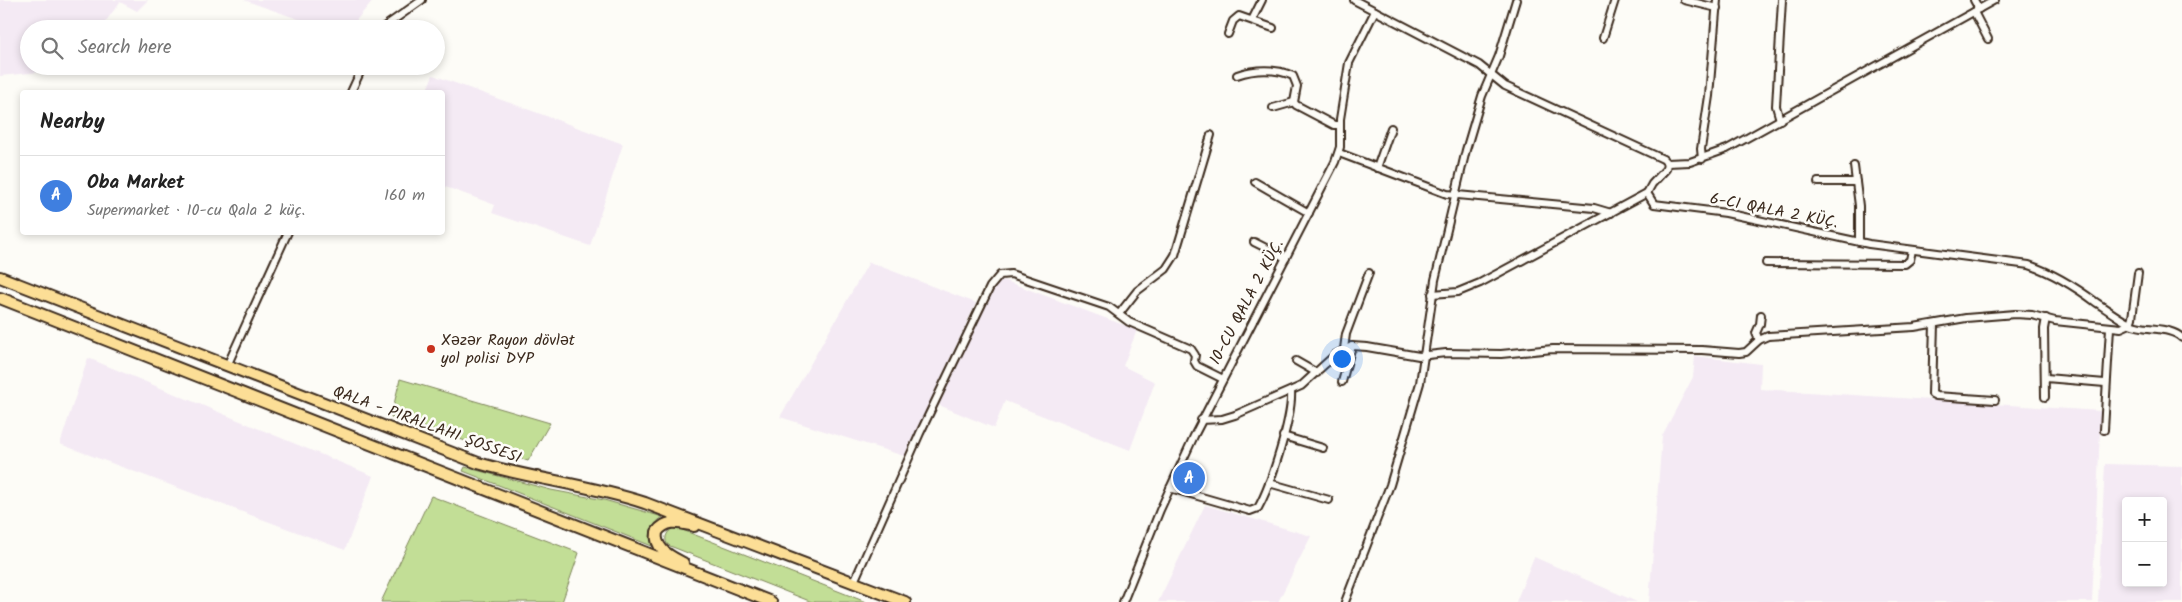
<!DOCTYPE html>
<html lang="en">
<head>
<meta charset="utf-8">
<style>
  :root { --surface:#fff; --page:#f2f2f2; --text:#222; --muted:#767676; --line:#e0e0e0; --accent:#7c3aed }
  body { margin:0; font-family:Kalam,sans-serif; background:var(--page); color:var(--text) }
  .controls { position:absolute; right:15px; bottom:15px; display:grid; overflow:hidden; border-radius:5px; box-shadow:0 2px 8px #0003 }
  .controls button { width:45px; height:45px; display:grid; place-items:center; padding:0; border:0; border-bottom:1px solid var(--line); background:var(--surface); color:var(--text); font:25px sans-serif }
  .you { position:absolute; left:1341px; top:358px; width:18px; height:18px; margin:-12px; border:4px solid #fff; border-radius:50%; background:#1a73e8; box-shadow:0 0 0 8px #1a73e833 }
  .badge { display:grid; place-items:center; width:32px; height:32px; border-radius:50%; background:var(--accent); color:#fff; font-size:16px; font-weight:700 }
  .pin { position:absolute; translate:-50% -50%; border:2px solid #fff; box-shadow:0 1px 5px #0006 }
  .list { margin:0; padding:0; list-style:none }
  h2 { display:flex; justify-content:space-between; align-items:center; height:65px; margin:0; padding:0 20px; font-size:21px }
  h2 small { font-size:16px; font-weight:400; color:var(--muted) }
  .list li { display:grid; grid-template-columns:32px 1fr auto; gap:15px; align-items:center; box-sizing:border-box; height:80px; padding:0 20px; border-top:1px solid var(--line) }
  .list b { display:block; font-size:19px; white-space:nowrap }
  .list p { margin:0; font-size:16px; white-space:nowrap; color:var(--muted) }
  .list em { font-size:16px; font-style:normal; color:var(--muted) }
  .icon { flex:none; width:28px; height:28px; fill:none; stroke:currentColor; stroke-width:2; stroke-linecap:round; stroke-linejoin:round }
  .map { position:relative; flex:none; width:2182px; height:602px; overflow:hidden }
  .search { position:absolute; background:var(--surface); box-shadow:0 2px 8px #0003; left:20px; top:20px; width:425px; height:55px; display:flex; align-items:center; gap:12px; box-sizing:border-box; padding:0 18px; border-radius:28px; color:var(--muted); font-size:19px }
  .panel { position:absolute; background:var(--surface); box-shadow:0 2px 8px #0003; left:20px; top:90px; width:425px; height:145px; border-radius:5px }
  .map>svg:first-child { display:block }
</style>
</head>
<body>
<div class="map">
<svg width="2182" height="602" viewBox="0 0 2182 602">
  <rect width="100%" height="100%" fill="#fdfcf7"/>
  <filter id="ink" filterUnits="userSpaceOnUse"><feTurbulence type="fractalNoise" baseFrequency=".02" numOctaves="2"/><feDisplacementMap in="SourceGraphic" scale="10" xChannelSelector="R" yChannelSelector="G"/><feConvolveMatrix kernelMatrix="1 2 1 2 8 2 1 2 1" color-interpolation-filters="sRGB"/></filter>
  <g filter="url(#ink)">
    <g fill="#f4eaf4" fill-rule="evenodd">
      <path d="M 0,0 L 148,0 L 137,11 L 120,2 L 100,29 L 29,29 L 29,66 L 72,66 L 70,69 L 0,76 Z"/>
      <path d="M 244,0 L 373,0 L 349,29 L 327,29 Z"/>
      <path d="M 433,75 L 623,144 L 590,246 L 492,213 L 495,205 L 443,186 L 442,92 L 426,92 Z"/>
      <path d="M 869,262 L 976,303 L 904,456 L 780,417 Z"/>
      <path d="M 1003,280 L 1137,330 L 1123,366 L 1155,382 L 1130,450 L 1005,401 L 994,428 L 939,405 L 997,283 Z"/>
      <path d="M 1695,356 L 1761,364 L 1760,389 L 2101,411 L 2092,602 L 1649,602 L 1662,436 L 1693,377 Z"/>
      <path d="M 88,358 L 373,476 L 345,550 L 60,444 Z"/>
      <path d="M 2105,464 L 2182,466 L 2182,602 L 2098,602 ZM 2126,501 L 2163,501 L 2163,583 L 2126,583 Z"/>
      <path d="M 1205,505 L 1311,536 L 1278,602 L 1158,602 Z"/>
      <path d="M 1534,557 L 1637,602 L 1516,602 Z"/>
    </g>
    <g fill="#c2de96" stroke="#7e845a">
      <path d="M 400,379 L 550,423 L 528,461 L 391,417 Z"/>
      <path d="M 465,467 L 551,490 L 604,500 L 663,517 C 651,525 648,533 652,546 L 463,471 Z"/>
      <path d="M 431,496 L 579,553 L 562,602 L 381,602 Z"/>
      <path d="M 673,528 L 680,529 L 866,602 L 812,602 L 670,546 L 667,544 C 664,537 667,532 673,528 Z"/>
    </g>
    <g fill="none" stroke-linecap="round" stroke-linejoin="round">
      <defs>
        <g id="minor">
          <path d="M 1354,0 L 1479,65 L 1505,86 L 1663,159 L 1667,163 L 1666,169 L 1652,184 L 1647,193 L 1654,204 L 1726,213 L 1869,244 L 2029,265 C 2053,273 2077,288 2097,303 C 2108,310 2118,318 2130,324 C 2146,331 2170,326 2182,338"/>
          <path d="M 1684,0 L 1717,8"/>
          <path d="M 1974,0 L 1979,9"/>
          <path d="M 1974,12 L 1988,39"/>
          <path d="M 1252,20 L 1262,0"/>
          <path d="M 381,29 L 422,0"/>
          <path d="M 1228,34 L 1233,21 L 1239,16 L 1273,28"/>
          <path d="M 1603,38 L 1615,0"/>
          <path d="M 1237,75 C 1254,69 1276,68 1293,76 L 1297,86 L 1294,102 L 1296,105 L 1334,125 L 1339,125"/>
          <path d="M 351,92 L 363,66"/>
          <path d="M 1273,108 L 1294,102"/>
          <path d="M 1780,120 L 1776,106 L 1782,0"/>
          <path d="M 1339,153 L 1447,194 L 1594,208 L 1611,213"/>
          <path d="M 1702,159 L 1701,149 L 1709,96 L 1717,0"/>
          <path d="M 1667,163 L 1690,162 L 1727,149 L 1995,0"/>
          <path d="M 1854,166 L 1859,206 L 1859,242"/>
          <path d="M 1377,168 L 1391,128"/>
          <path d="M 1255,182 L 1309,213"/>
          <path d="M 1818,182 L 1856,182"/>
          <path d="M 1254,242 L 1286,258"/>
          <path d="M 1766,263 L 1905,264 L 1910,260 L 1912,250"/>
          <path d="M 1432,294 L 1458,292 L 1480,283 L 1647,193"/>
          <path d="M 1119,314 L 1137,291 L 1166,269 L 1175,255 L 1211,135"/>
          <path d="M 1934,324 L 1932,394 L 1936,396 L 1995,400"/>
          <path d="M 1759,340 L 1756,333 L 1760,324 L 1761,315"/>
          <path d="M 1344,349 L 1346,334 L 1369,273"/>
          <path d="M 1296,361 L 1317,373"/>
          <path d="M 227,366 L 288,232"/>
          <path d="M 2046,378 L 2105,383"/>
          <path d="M 1342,382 L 1352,346"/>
          <path d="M 2045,397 L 2044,329 L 2046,318"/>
          <path d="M 1201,420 L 1222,419 L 1235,415 L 1301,386 L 1335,355 L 1352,346 L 1367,347 L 1419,356 L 1446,353 L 1501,354 L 1553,349 L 1702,350 L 1739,353 L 1746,352 L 1759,340 L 1768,336 L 1914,327 L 1966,318 L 2015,314 L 2032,315 L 2055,321 L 2121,328 L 2130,324 L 2132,318 L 2138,273"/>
          <path d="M 2104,430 L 2110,328"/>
          <path d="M 1283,436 L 1323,448"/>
          <path d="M 1269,483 L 1329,500"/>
          <path d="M 1170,488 L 1250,511 L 1258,508 C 1271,485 1293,416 1291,391"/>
          <path d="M 853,584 L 920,433 L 990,287 L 1000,275 L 1011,274 L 1109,307 L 1129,322 L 1191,349 L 1195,355 L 1194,361 L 1197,366 L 1223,379"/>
          <path d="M 1123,602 L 1160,510 L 1194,436 L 1335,162 L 1340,147 L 1340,119 L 1349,63 L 1375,11"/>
          <path d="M 1345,602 L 1390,485 L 1420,383 L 1435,280 L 1466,150 L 1482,96 L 1499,56 L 1516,0"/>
        </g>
        <g id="primary">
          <path d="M 0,277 L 478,463 C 533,479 591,485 645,503 L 905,602"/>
          <path d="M 0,298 L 771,602"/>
          <path d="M 683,563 C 670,556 654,549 657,532 C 667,518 680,523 694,526"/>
        </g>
      </defs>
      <use href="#minor" stroke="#3b2a1e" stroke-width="10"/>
      <use href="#primary" stroke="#3b2a1e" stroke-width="14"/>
      <use href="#minor" stroke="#fdfcf7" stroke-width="6"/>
      <use href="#primary" stroke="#fcde96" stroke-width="10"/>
    </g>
  </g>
  <circle fill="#c8321e" stroke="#fdfcf7" stroke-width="2" cx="431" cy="349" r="5"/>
  <g text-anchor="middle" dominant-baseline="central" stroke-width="5" stroke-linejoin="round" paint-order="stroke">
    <g font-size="16" fill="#3b2a1e" stroke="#fdfcf7">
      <text transform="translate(1774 211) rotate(11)">6-CI QALA 2 KÜÇ.</text>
      <text transform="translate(1247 302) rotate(-62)">10-CU QALA 2 KÜÇ.</text>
      <text transform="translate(427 425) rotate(20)">QALA - PIRALLAHI ŞOSSESI</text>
    </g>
    <g font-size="16" fill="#3b2a1e" stroke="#fdfcf7" text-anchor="start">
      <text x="441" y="340">Xəzər Rayon dövlət<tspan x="441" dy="18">yol polisi DYP</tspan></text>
    </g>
  </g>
</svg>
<div class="controls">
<button>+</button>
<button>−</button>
</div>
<div class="you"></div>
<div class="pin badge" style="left:1189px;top:478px;background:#3f7fe0">A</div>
<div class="search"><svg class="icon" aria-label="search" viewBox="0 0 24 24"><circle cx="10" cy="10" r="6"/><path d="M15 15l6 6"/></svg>Search here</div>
<section class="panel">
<h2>Nearby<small></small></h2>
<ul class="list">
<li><span class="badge" style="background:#3f7fe0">A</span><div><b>Oba Market</b><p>Supermarket · 10-cu Qala 2 küç.</p></div><em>160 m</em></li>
</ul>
</section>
</div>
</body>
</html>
